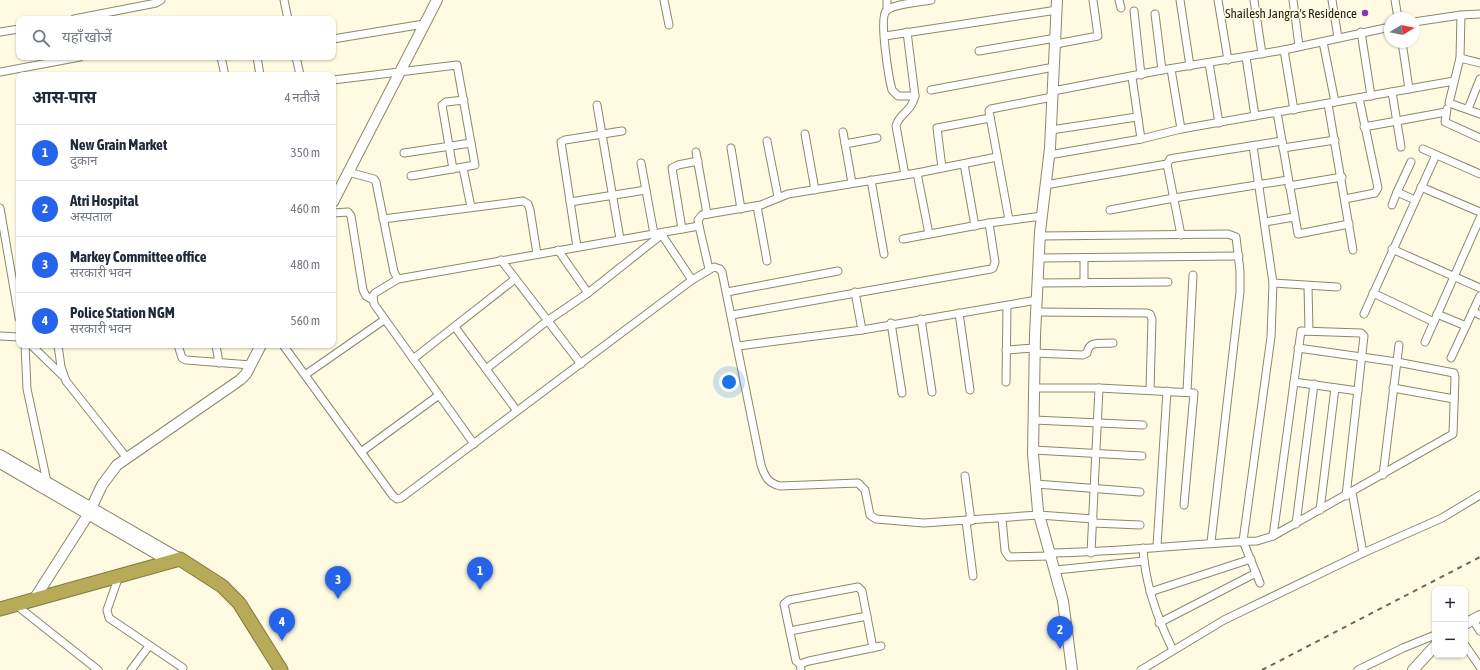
<!DOCTYPE html>
<html lang="hi">
<head>
<meta charset="utf-8">
<style>
  :root { --surface:#fff; --page:#f2f2f3; --text:#1f2937; --muted:#747a83; --line:#e0e1e3; --accent:#2563eb }
  body { margin:0; font-family:"Asap Condensed","Noto Sans Devanagari",sans-serif; background:var(--page); color:var(--text) }
  .controls { position:absolute; right:12px; bottom:12px; display:grid; overflow:hidden; border-radius:8px; box-shadow:0 1px 3px #0004 }
  .controls button { width:36px; height:36px; display:grid; place-items:center; padding:0; border:0; border-bottom:1px solid var(--line); background:var(--surface); color:var(--text); font:20px sans-serif }
  .compass { position:absolute; left:1384px; top:12px; width:36px; height:36px; border-radius:50%; background:var(--surface); box-shadow:0 1px 3px #0004; rotate:80deg }
  .you { position:absolute; left:729px; top:382px; width:14px; height:14px; margin:-10px; border:3px solid #fff; border-radius:50%; background:#1a73e8; box-shadow:0 0 0 6px #1a73e833 }
  .badge { display:grid; place-items:center; width:26px; height:26px; border-radius:50%; background:var(--accent); color:#fff; font-size:13px; font-weight:700 }
  .pin { position:absolute; translate:-50% -33px; filter:drop-shadow(0 1px 2px #0008) }
  .pin::after { content:''; position:absolute; top:21px; width:14px; height:12px; background:inherit; clip-path:polygon(0 0,100% 0,50% 100%) }
  .list { margin:0; padding:0; list-style:none }
  h2 { display:flex; justify-content:space-between; align-items:center; height:52px; margin:0; padding:0 16px; font-size:17px }
  h2 small { font-size:13px; font-weight:400; color:var(--muted) }
  .list li { display:grid; grid-template-columns:26px 1fr auto; gap:12px; align-items:center; box-sizing:border-box; height:56px; padding:0 16px; border-top:1px solid var(--line) }
  .list b { display:block; font-size:15px; white-space:nowrap }
  .list p { margin:0; font-size:13px; white-space:nowrap; color:var(--muted) }
  .list em { font-size:13px; font-style:normal; color:var(--muted) }
  .icon { flex:none; width:22px; height:22px; fill:none; stroke:currentColor; stroke-width:2; stroke-linecap:round; stroke-linejoin:round }
  .map { position:relative; flex:none; width:1480px; height:670px; overflow:hidden }
  .search { position:absolute; background:var(--surface); box-shadow:0 1px 3px #0004; left:16px; top:16px; width:320px; height:44px; display:flex; align-items:center; gap:10px; box-sizing:border-box; padding:0 14px; border-radius:8px; color:var(--muted); font-size:15px }
  .panel { position:absolute; background:var(--surface); box-shadow:0 1px 3px #0004; left:16px; top:72px; width:320px; height:276px; border-radius:8px }
  .map>svg:first-child { display:block }
</style>
</head>
<body>
<div class="map">
<svg width="1480" height="670" viewBox="0 0 1480 670">
  <rect width="100%" height="100%" fill="#fefbe2"/>
  <g fill="none" stroke-linecap="round" stroke-linejoin="round">
    <defs>
      <g id="street">
        <path d="M 284,0 L 288,19"/>
        <path d="M 664,0 L 669,25"/>
        <path d="M 887,0 L 887,10"/>
        <path d="M 1119,0 L 1121,8"/>
        <path d="M 1180,0 L 1190,66"/>
        <path d="M 1218,0 L 1228,60"/>
        <path d="M 1254,0 L 1262,54"/>
        <path d="M 1293,0 L 1299,46"/>
        <path d="M 1332,0 L 1338,38"/>
        <path d="M 1395,0 L 1398,18"/>
        <path d="M 1134,11 L 1141,75"/>
        <path d="M 1155,14 L 1162,70"/>
        <path d="M 74,19 L 156,3 L 161,0"/>
        <path d="M 1414,22 L 1461,15 L 1480,14"/>
        <path d="M 0,32 L 19,29"/>
        <path d="M 1361,32 L 1371,96"/>
        <path d="M 885,36 L 1057,10"/>
        <path d="M 333,39 L 424,24"/>
        <path d="M 1323,42 L 1335,102"/>
        <path d="M 1402,42 L 1409,89"/>
        <path d="M 1056,44 L 1098,36 L 1093,0"/>
        <path d="M 1284,50 L 1294,110"/>
        <path d="M 979,51 L 1056,38"/>
        <path d="M 221,57 L 225,75"/>
        <path d="M 257,57 L 260,75"/>
        <path d="M 296,57 L 300,75"/>
        <path d="M 1246,57 L 1255,116"/>
        <path d="M 1460,58 L 1461,15"/>
        <path d="M 1209,63 L 1219,123"/>
        <path d="M 1480,63 L 1460,58 L 1449,103 L 1480,114"/>
        <path d="M 1171,69 L 1181,129"/>
        <path d="M 0,72 L 80,57"/>
        <path d="M 1132,77 L 1141,139"/>
        <path d="M 333,80 L 457,65 L 475,165 L 411,176"/>
        <path d="M 931,90 L 1054,67"/>
        <path d="M 1053,91 L 1162,70 L 1284,50 L 1390,27"/>
        <path d="M 1392,92 L 1401,147"/>
        <path d="M 915,96 L 898,96 L 892,90 C 889,79 879,19 886,11 C 892,4 921,2 931,0"/>
        <path d="M 1328,104 L 1353,250"/>
        <path d="M 597,105 L 620,239"/>
        <path d="M 1447,109 L 1445,122 L 1480,138"/>
        <path d="M 1468,109 L 1480,79"/>
        <path d="M 1277,112 L 1298,234 L 1349,224"/>
        <path d="M 1364,127 L 1446,112"/>
        <path d="M 1051,130 L 1137,117"/>
        <path d="M 843,132 L 852,183"/>
        <path d="M 805,134 L 815,190"/>
        <path d="M 767,141 L 778,197"/>
        <path d="M 845,144 L 877,138"/>
        <path d="M 1253,146 L 1273,283 L 1271,337 L 1243,541 L 1260,583"/>
        <path d="M 731,148 L 741,209"/>
        <path d="M 1283,148 L 1335,140"/>
        <path d="M 1423,149 L 1480,174"/>
        <path d="M 696,152 L 707,214"/>
        <path d="M 404,153 L 471,143"/>
        <path d="M 1049,155 L 1141,139 L 1181,129 L 1454,81"/>
        <path d="M 641,163 L 654,234"/>
        <path d="M 964,164 L 975,226"/>
        <path d="M 1167,164 L 1181,235"/>
        <path d="M 463,168 L 471,207"/>
        <path d="M 942,168 L 937,128 L 990,118"/>
        <path d="M 453,169 L 442,105 L 446,102 L 464,100"/>
        <path d="M 348,172 L 374,179 L 376,182 L 394,272 L 398,279 L 699,226"/>
        <path d="M 917,173 L 929,234"/>
        <path d="M 905,175 L 896,126 C 899,113 911,113 915,96 L 907,32"/>
        <path d="M 871,180 L 884,254"/>
        <path d="M 1045,185 L 1167,164 L 1170,159 L 1175,158 L 1282,141"/>
        <path d="M 1289,186 L 1342,177"/>
        <path d="M 1421,187 L 1480,212"/>
        <path d="M 1397,192 L 1411,162"/>
        <path d="M 1345,199 L 1375,193 L 1378,188 L 1359,98"/>
        <path d="M 570,202 L 646,190"/>
        <path d="M 1392,205 L 1397,192 L 1415,200"/>
        <path d="M 757,206 L 767,261"/>
        <path d="M 0,208 L 19,318"/>
        <path d="M 1110,210 L 1174,198 L 1288,180"/>
        <path d="M 333,213 L 348,212 L 351,216 L 363,290 L 366,296 L 373,300"/>
        <path d="M 383,219 L 523,201 L 528,204 L 530,210 L 537,254"/>
        <path d="M 1009,220 L 989,111 L 991,109 L 1052,97"/>
        <path d="M 1265,222 L 1294,217"/>
        <path d="M 682,229 L 672,168 L 678,165 L 698,161"/>
        <path d="M 662,235 L 692,280"/>
        <path d="M 1040,236 L 1228,234 L 1236,237 L 1240,271 L 1240,292 L 1211,542"/>
        <path d="M 903,239 L 989,223 L 1042,216"/>
        <path d="M 577,247 L 561,142 L 565,140 L 622,131"/>
        <path d="M 1392,249 L 1480,288"/>
        <path d="M 558,250 L 588,293"/>
        <path d="M 1039,258 L 1239,256"/>
        <path d="M 501,260 L 581,364"/>
        <path d="M 709,269 L 699,226 L 698,220 L 702,215 L 761,205 L 788,194 L 917,173 L 997,157"/>
        <path d="M 398,279 L 375,293 L 373,296 L 374,304 L 474,444"/>
        <path d="M 1037,283 L 1168,282"/>
        <path d="M 1084,283 L 1084,258"/>
        <path d="M 1273,283 L 1337,287"/>
        <path d="M 1308,286 L 1309,331"/>
        <path d="M 727,292 L 838,271"/>
        <path d="M 855,292 L 862,330"/>
        <path d="M 1373,293 L 1434,322"/>
        <path d="M 1473,311 L 1480,315"/>
        <path d="M 1036,312 L 1147,313 L 1150,314 L 1152,319 L 1150,390"/>
        <path d="M 959,313 L 970,390"/>
        <path d="M 1364,314 L 1436,155"/>
        <path d="M 1437,314 L 1466,326"/>
        <path d="M 732,315 L 991,269 L 993,268 L 995,262 L 989,223"/>
        <path d="M 921,319 L 932,392"/>
        <path d="M 891,323 L 902,393"/>
        <path d="M 455,327 L 517,411"/>
        <path d="M 0,336 L 19,337"/>
        <path d="M 1425,342 L 1480,218"/>
        <path d="M 25,345 L 27,389 L 47,482"/>
        <path d="M 31,345 L 62,375"/>
        <path d="M 58,345 L 61,367 L 66,381 L 127,458"/>
        <path d="M 178,345 L 182,358 L 186,360 L 251,365"/>
        <path d="M 216,345 L 219,363"/>
        <path d="M 283,345 L 393,496 L 397,499 L 401,498 L 692,280 L 714,267 L 720,269 L 722,272 L 761,465 C 765,477 768,483 780,486 L 858,483 L 865,490 L 870,515 L 876,519 L 924,523 L 1039,515 L 1093,519"/>
        <path d="M 738,346 L 862,330 L 1037,300"/>
        <path d="M 1006,350 L 1034,348"/>
        <path d="M 1034,353 L 1083,355 L 1087,353 C 1089,340 1101,344 1113,343"/>
        <path d="M 1451,358 L 1480,296"/>
        <path d="M 413,359 L 515,279"/>
        <path d="M 486,369 L 547,321 L 588,293 L 665,232"/>
        <path d="M 305,375 L 384,320"/>
        <path d="M 1006,382 L 1007,306"/>
        <path d="M 1294,382 L 1358,391"/>
        <path d="M 1034,388 L 1099,388 L 1194,393 L 1184,505"/>
        <path d="M 1393,388 L 1454,399"/>
        <path d="M 1187,391 L 1193,275"/>
        <path d="M 1034,420 L 1143,425"/>
        <path d="M 1033,450 L 1142,456"/>
        <path d="M 361,452 L 439,395"/>
        <path d="M 1383,475 L 1399,345"/>
        <path d="M 965,476 L 971,521"/>
        <path d="M 1036,484 L 1140,492"/>
        <path d="M 1352,492 L 1363,553"/>
        <path d="M 1320,510 L 1335,388"/>
        <path d="M 1002,519 L 1005,551 L 1009,557 L 1052,556"/>
        <path d="M 966,521 L 973,576"/>
        <path d="M 1093,523 L 1140,525"/>
        <path d="M 1296,524 L 1314,384"/>
        <path d="M 1273,536 L 1301,331 L 1361,333 L 1364,336 L 1346,496"/>
        <path d="M 1157,546 L 1167,391"/>
        <path d="M 1143,548 C 1145,584 1157,618 1173,650"/>
        <path d="M 1051,553 C 1120,552 1188,544 1257,541 L 1273,536 L 1453,434 L 1455,377 L 1454,373 L 1397,362 L 1298,348"/>
        <path d="M 1091,553 L 1099,388"/>
        <path d="M 1056,570 L 1144,561"/>
        <path d="M 119,576 L 107,610 L 109,618 L 183,668"/>
        <path d="M 1150,592 L 1251,559"/>
        <path d="M 16,605 L 98,670"/>
        <path d="M 1473,620 L 1480,631"/>
        <path d="M 1159,623 L 1256,573"/>
        <path d="M 790,631 L 867,616"/>
        <path d="M 1465,645 L 1480,667"/>
        <path d="M 800,664 L 796,661 L 784,604 L 789,600 L 858,587 L 862,591 L 873,648"/>
        <path d="M 131,670 L 149,646"/>
        <path d="M 801,670 L 800,664 L 809,661 L 881,646"/>
        <path d="M 1141,670 L 1224,620 L 1363,553 L 1442,518 L 1480,495"/>
        <path d="M 1358,670 L 1403,648 L 1435,635"/>
      </g>
      <g id="secondary">
        <path d="M 1057,0 L 1050,148 L 1040,232 L 1035,335 L 1033,454 L 1038,511 L 1063,601 L 1072,670"/>
        <path d="M 333,202 L 437,0"/>
        <path d="M 0,455 L 180,559"/>
        <path d="M 0,463 L 169,561"/>
        <path d="M 33,601 L 88,515 L 102,485 L 117,465 L 240,380 L 246,374 L 261,345"/>
        <path d="M 1465,624 L 1480,616"/>
        <path d="M 1413,670 L 1435,646"/>
      </g>
      <path id="highway" d="M 0,609 L 180,559 L 222,586 L 239,603 L 281,670"/>
    </defs>
    <use href="#street" stroke="#8c886c" stroke-width="9"/>
    <use href="#secondary" stroke="#8c886c" stroke-width="12"/>
    <use href="#highway" stroke="#827941" stroke-width="15"/>
    <use href="#street" stroke="#fff" stroke-width="7"/>
    <use href="#secondary" stroke="#fff" stroke-width="10"/>
    <use href="#highway" stroke="#b7aa59" stroke-width="13"/>
    <path stroke="#6c695a" stroke-width="2" stroke-dasharray="5 5" stroke-linecap="butt" d="M 1262,670 L 1480,557"/>
  </g>
  <circle fill="#823bad" stroke="#fefbe2" stroke-width="1.5" cx="1365" cy="13" r="4"/>
  <g text-anchor="middle" dominant-baseline="central" stroke-width="3" stroke-linejoin="round" paint-order="stroke">
    <g font-size="13" fill="#211f14" stroke="#fefbe2" text-anchor="end">
      <text x="1357" y="13">Shailesh Jangra's Residence</text>
    </g>
  </g>
</svg>
<div class="controls">
<button>+</button>
<button>−</button>
</div>
<svg class="compass" viewBox="-18 -18 36 36"><path d="M0-13l5 13h-10z" fill="#e53935"/><path d="M0 13l5-13h-10z" fill="#747a83"/></svg>
<div class="you"></div>
<div class="pin badge" style="left:480px;top:590px">1</div>
<div class="pin badge" style="left:1060px;top:649px">2</div>
<div class="pin badge" style="left:338px;top:599px">3</div>
<div class="pin badge" style="left:282px;top:641px">4</div>
<div class="search"><svg class="icon" aria-label="search" viewBox="0 0 24 24"><circle cx="10" cy="10" r="6"/><path d="M15 15l6 6"/></svg>यहाँ खोजें</div>
<section class="panel">
<h2>आस-पास<small>4 नतीजे</small></h2>
<ul class="list">
<li><span class="badge">1</span><div><b>New Grain Market</b><p>दुकान</p></div><em>350 m</em></li>
<li><span class="badge">2</span><div><b>Atri Hospital</b><p>अस्पताल</p></div><em>460 m</em></li>
<li><span class="badge">3</span><div><b>Markey Committee office</b><p>सरकारी भवन</p></div><em>480 m</em></li>
<li><span class="badge">4</span><div><b>Police Station NGM</b><p>सरकारी भवन</p></div><em>560 m</em></li>
</ul>
</section>
</div>
</body>
</html>
